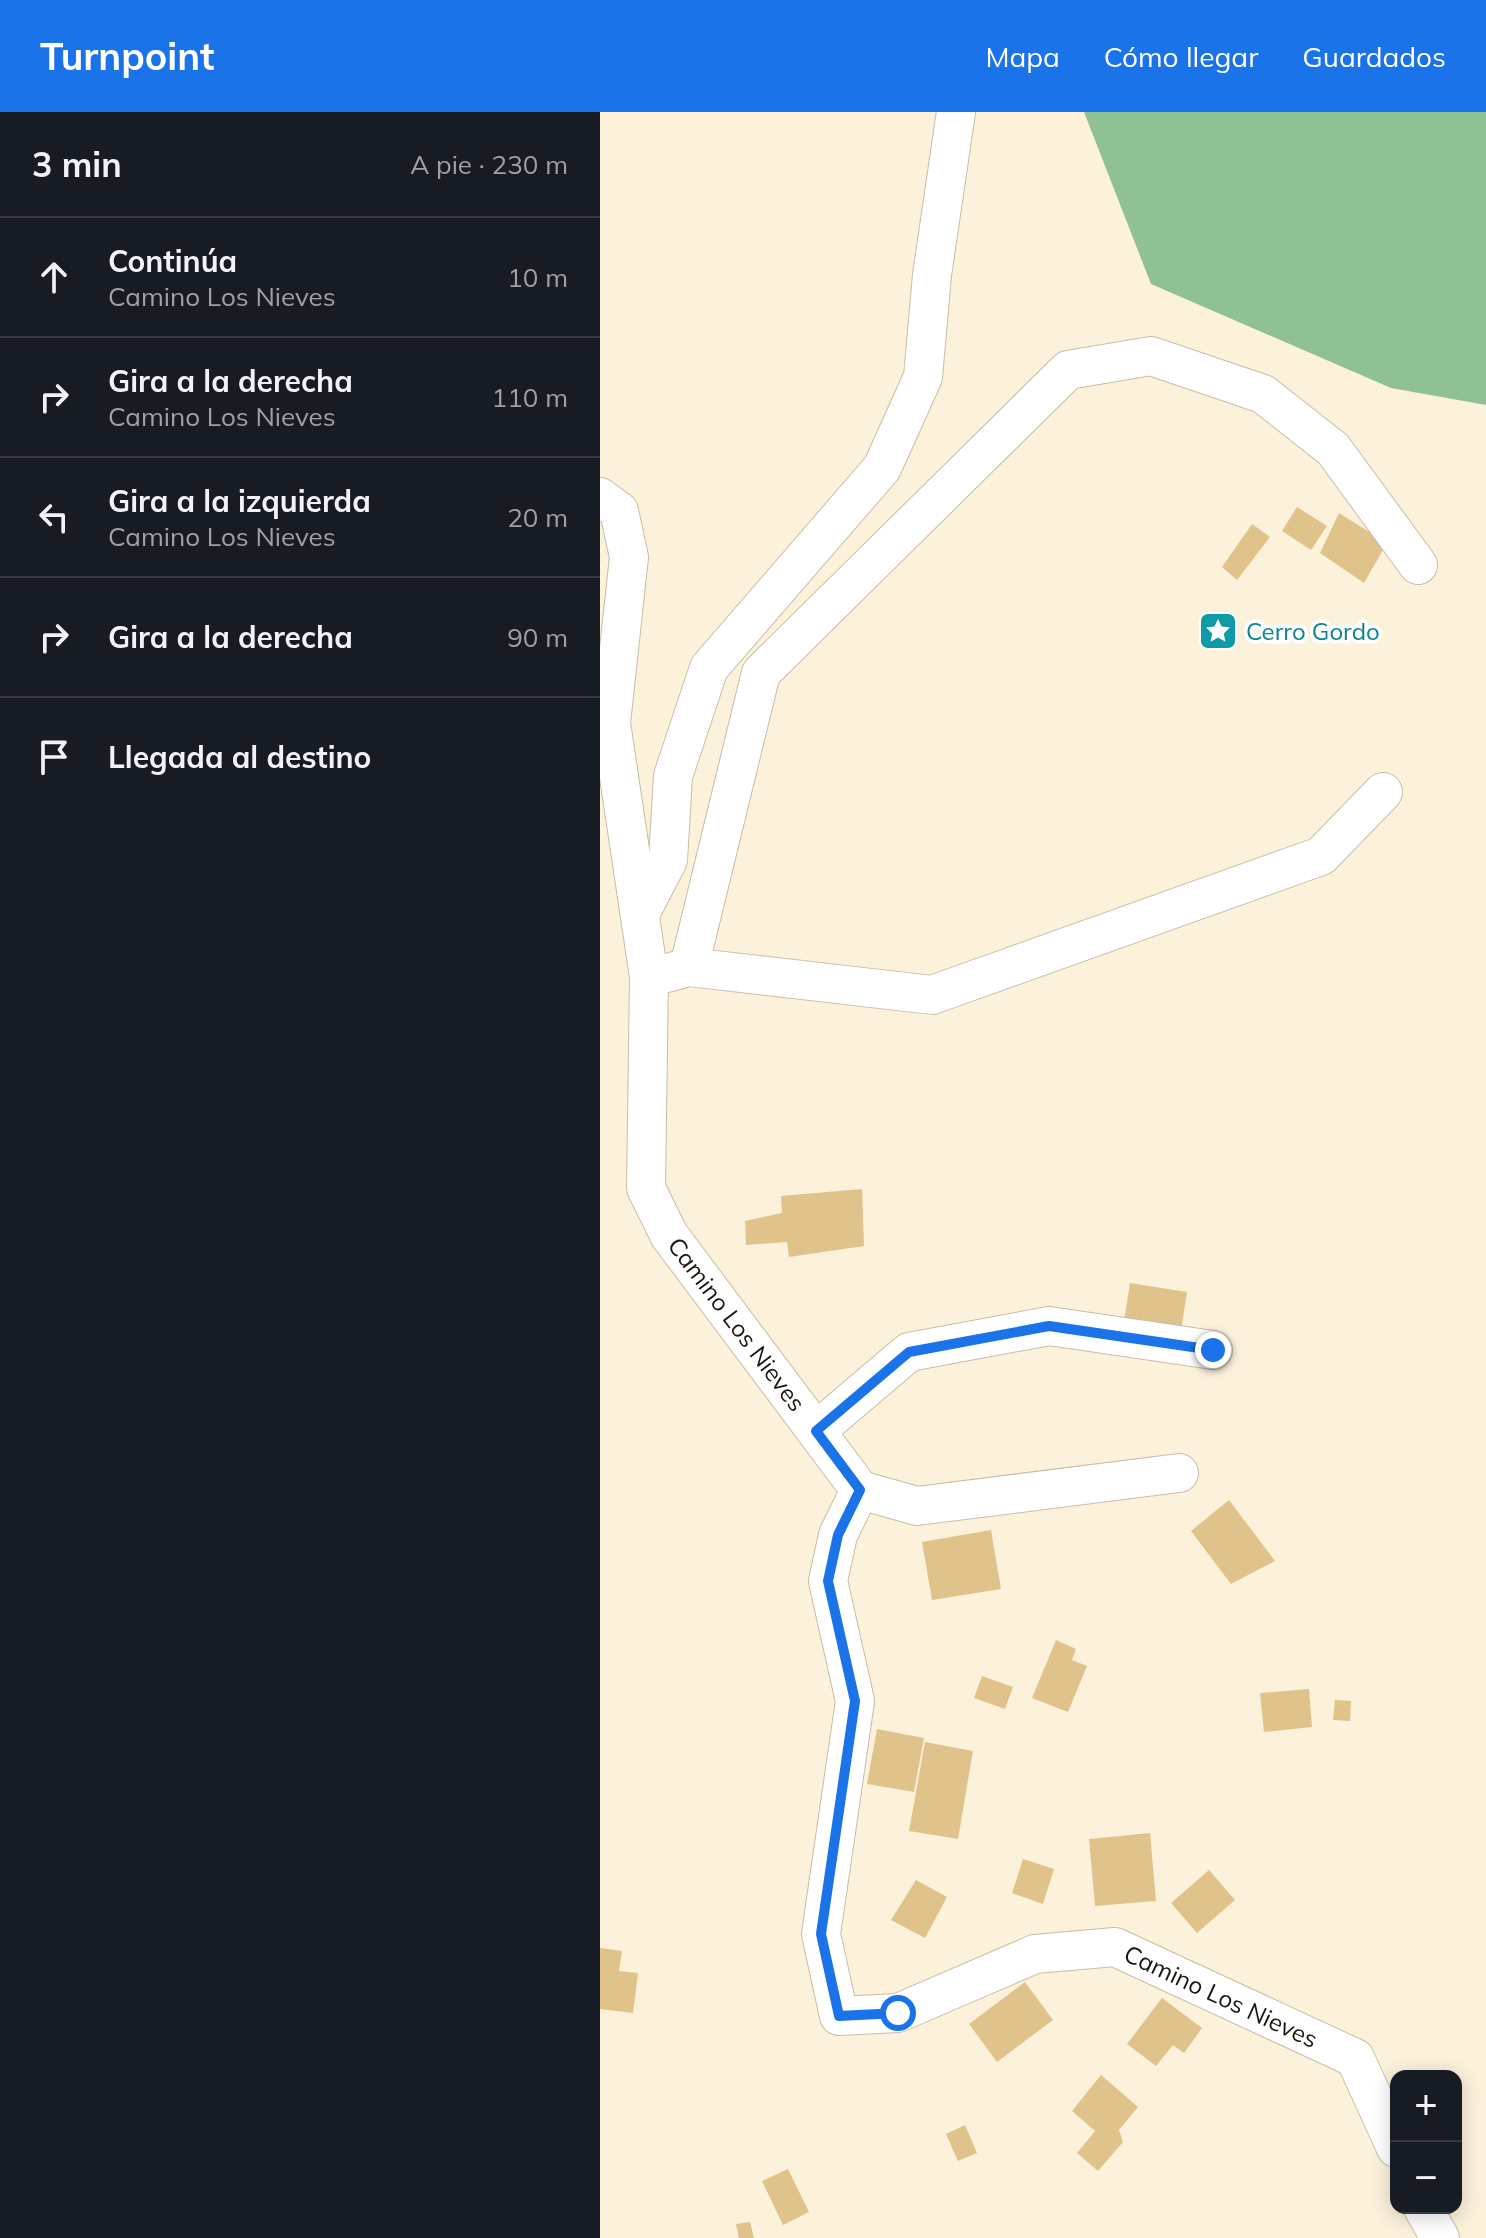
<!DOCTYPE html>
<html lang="es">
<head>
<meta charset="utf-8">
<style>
  :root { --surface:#171b24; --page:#242831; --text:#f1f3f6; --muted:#9ea1a6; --line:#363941; --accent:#1a73e8 }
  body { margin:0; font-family:Mulish,sans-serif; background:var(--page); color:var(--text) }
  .controls { position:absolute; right:24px; bottom:24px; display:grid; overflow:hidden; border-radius:16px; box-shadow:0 4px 20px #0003 }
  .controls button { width:72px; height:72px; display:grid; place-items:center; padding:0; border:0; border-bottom:2px solid var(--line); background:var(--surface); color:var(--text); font:40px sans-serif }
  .stop { position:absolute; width:24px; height:24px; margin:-18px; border:6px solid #1a73e8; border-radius:50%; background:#fff }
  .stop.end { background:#1a73e8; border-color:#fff; box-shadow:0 2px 8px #0008 }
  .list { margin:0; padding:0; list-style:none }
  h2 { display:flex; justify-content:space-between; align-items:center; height:104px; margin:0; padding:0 32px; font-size:34px }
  h2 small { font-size:26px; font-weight:400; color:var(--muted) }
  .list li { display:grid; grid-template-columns:52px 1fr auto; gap:24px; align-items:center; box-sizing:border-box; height:120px; padding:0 32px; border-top:2px solid var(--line) }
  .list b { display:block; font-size:30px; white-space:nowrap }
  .list p { margin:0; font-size:26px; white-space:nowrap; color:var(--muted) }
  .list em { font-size:26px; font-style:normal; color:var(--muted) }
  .icon { flex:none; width:44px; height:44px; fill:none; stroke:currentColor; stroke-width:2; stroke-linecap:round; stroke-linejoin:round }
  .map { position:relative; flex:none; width:886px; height:2126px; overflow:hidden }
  header { display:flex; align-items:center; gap:48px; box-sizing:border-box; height:112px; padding:0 40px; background:var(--accent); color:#fff }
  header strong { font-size:38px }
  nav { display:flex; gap:44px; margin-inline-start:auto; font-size:28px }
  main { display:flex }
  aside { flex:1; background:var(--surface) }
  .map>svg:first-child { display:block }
</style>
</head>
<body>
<header>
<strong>Turnpoint</strong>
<nav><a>Mapa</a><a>Cómo llegar</a><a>Guardados</a></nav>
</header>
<main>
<aside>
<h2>3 min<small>A pie · 230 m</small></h2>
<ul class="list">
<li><svg class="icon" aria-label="ahead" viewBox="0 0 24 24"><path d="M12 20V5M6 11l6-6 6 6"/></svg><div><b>Continúa</b><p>Camino Los Nieves</p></div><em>10 m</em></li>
<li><svg class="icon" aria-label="right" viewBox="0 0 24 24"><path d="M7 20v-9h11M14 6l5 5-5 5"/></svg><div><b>Gira a la derecha</b><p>Camino Los Nieves</p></div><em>110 m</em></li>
<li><svg class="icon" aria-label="left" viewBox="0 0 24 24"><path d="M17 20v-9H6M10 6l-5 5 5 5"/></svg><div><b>Gira a la izquierda</b><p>Camino Los Nieves</p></div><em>20 m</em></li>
<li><svg class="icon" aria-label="right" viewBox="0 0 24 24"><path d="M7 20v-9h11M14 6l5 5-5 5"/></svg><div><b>Gira a la derecha</b></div><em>90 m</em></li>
<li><svg class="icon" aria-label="arrive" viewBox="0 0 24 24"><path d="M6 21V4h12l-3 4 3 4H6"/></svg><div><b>Llegada al destino</b></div></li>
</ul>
</aside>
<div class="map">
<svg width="886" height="2126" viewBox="0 0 886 2126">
  <rect width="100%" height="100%" fill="#fcf1db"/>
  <path fill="#90c196" d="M 484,0 L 886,0 L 886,293 L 791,276 L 551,172 Z"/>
  <g fill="#dfc38b">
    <path d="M 697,395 L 727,414 L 711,438 L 682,419 Z"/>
    <path d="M 739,401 L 787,431 L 764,471 L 720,441 Z"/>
    <path d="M 652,412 L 670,425 L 637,468 L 622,455 Z"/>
    <path d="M 262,1077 L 264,1134 L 189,1145 L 187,1130 L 146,1133 L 145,1109 L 182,1101 L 181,1084 Z"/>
    <path d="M 530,1171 L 587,1180 L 579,1232 L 522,1222 Z"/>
    <path d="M 629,1388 L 675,1449 L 631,1472 L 591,1419 Z"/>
    <path d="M 391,1418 L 401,1477 L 332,1488 L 322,1430 Z"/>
    <path d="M 456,1528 L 476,1537 L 472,1548 L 487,1554 L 468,1600 L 432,1586 Z"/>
    <path d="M 382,1564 L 413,1575 L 405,1597 L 374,1586 Z"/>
    <path d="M 709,1577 L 712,1615 L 664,1620 L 660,1581 Z"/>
    <path d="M 735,1588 L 751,1589 L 750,1609 L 733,1608 Z"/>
    <path d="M 277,1617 L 324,1626 L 314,1680 L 267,1672 Z"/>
    <path d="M 325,1630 L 373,1639 L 358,1727 L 309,1719 Z"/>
    <path d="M 550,1721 L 556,1789 L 495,1794 L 489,1727 Z"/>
    <path d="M 423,1747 L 454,1757 L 443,1792 L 412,1781 Z"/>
    <path d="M 609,1758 L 635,1788 L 597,1821 L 571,1791 Z"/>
    <path d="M 316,1768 L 347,1785 L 325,1826 L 291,1808 Z"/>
    <path d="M 0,1836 L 22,1839 L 19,1859 L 38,1861 L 33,1901 L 0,1897 Z"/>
    <path d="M 425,1870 L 453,1908 L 397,1950 L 369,1912 Z"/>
    <path d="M 562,1886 L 602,1916 L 584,1941 L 573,1933 L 556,1954 L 527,1932 Z"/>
    <path d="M 501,1963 L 538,1995 L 519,2018 L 523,2030 L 498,2059 L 477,2041 L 495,2019 L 472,1999 Z"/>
    <path d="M 365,2013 L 377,2041 L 358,2049 L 346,2022 Z"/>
    <path d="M 188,2057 L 209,2100 L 183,2113 L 162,2069 Z"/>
    <path d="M 150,2110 L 154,2126 L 139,2126 L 136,2112 Z"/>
  </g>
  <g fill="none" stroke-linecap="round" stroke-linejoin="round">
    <defs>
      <g id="minor">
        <path d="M 0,385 L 19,399 L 29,445 L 11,611 L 49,865 L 46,1076 L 69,1123 L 260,1378"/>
        <path d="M 40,802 L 68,748 L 73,664 L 109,556 L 282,356 L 323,265 L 332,163 L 356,0"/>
        <path d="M 89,855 L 161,561 L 468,258 L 551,244 L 663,282 L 733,337 L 818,453"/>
        <path d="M 67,861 L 89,855 L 332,883 L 721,744 L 783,680"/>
        <path d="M 216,1319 L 309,1240 L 449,1214 L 613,1238"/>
        <path d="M 260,1378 L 238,1423 L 228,1469 L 255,1589 L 221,1822 L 239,1904 L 298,1901 L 435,1842 L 515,1835 L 755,1946 L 796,2036"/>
        <path d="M 260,1378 L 317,1394 L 579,1361"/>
        <path d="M 823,2096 L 840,2126"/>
      </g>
    </defs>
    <use href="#minor" stroke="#c8bda7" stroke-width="40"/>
    <use href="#minor" stroke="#fff" stroke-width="38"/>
  </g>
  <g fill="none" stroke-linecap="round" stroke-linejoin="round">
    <path stroke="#1a73e8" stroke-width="10" d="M 298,1901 L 239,1904 L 221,1822 L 255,1589 L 228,1469 L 238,1423 L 260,1378 L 216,1319 L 309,1240 L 449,1214 L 613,1238"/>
  </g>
  <defs>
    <symbol id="sight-square" viewBox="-11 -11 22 22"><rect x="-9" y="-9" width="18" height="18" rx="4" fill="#0f9aa8" stroke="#fff"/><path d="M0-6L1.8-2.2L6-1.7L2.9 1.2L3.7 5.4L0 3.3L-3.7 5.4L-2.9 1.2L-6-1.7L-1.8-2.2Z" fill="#fff"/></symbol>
  </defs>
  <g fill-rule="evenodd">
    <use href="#sight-square" x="596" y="497" width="44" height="44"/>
  </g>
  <g text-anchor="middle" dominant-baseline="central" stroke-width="7" stroke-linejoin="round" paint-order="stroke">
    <g font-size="24" fill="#0d838f" stroke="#fff" text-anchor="start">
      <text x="646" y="519">Cerro Gordo</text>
    </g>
    <g font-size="24" fill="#1a170f" stroke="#fff">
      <text transform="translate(137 1212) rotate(53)">Camino Los Nieves</text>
      <text transform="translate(621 1884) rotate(25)">Camino Los Nieves</text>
    </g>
  </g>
</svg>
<div class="controls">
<button>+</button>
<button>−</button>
</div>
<div class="stop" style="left:298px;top:1901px"></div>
<div class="stop end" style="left:613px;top:1238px"></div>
</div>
</main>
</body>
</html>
